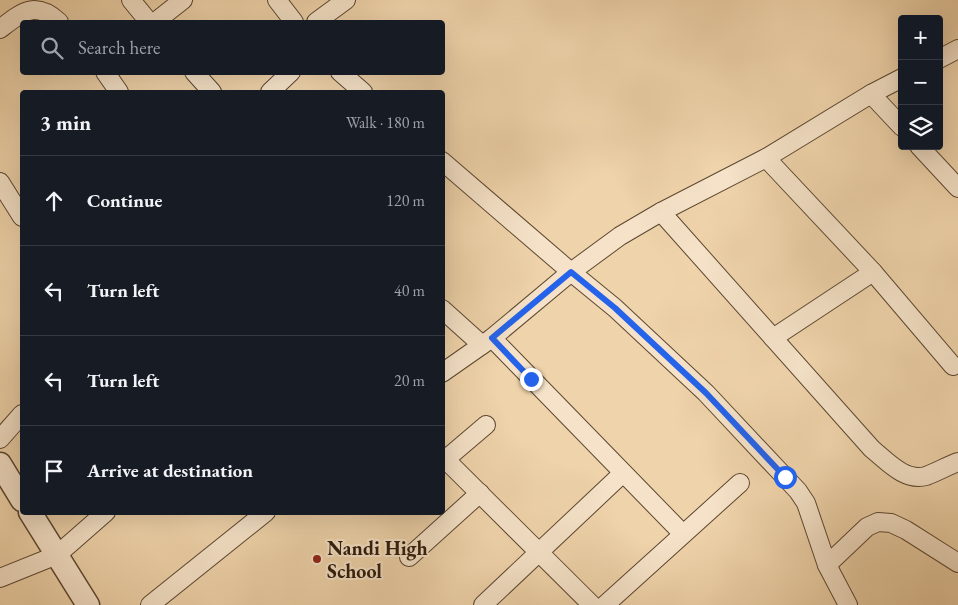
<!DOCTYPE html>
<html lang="en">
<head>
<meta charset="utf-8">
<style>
  :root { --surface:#171b24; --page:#20242c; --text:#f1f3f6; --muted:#9ea1a6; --line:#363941 }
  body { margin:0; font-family:"EB Garamond",serif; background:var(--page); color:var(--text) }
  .controls { position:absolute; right:15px; top:15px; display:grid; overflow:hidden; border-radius:5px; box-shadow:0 5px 20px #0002 }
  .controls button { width:45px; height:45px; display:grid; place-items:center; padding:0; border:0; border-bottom:1px solid var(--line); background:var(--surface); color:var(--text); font:25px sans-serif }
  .stop { position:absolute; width:15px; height:15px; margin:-11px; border:4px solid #2563eb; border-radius:50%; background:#fff }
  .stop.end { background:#2563eb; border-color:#fff; box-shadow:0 1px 5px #0008 }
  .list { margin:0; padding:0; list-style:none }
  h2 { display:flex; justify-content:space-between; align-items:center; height:65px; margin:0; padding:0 20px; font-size:21px }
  h2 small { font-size:16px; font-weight:400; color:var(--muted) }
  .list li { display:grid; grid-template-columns:32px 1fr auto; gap:15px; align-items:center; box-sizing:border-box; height:90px; padding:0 20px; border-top:1px solid var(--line) }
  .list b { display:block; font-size:19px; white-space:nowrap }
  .list em { font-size:16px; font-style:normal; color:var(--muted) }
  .icon { flex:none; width:28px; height:28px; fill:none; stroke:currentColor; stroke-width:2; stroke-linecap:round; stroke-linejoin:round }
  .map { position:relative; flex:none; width:958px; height:605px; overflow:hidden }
  .search { position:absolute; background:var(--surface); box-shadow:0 5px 20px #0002; left:20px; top:20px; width:425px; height:55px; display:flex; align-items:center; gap:12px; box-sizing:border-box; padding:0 18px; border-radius:5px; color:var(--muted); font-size:19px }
  .panel { position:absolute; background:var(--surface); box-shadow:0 5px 20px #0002; left:20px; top:90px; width:425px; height:425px; border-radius:5px }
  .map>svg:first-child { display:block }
</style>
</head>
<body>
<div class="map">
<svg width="958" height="605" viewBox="0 0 958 605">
  <rect width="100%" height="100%" fill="#efd3aa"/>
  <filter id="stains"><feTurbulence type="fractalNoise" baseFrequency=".004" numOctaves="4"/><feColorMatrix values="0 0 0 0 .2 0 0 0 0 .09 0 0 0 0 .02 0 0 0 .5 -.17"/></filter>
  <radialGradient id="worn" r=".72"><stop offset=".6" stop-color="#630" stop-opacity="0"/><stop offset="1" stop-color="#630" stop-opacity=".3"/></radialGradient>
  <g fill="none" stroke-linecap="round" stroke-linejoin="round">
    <defs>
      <g id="minor">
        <path d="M 131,0 L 149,22"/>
        <path d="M 277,0 L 294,22"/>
        <path d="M 155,22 L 183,0"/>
        <path d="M 316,22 L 346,0"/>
        <path d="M 0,29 C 22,12 35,0 59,22"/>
        <path d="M 939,59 L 958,49"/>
        <path d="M 105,72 L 119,92"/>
        <path d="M 194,72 L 212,92"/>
        <path d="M 340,72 L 363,92"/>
        <path d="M 270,92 L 291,72"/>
        <path d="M 871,94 L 902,127"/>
        <path d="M 919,146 L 958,188"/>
        <path d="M 766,158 L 873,272 L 953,366"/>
        <path d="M 442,161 L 571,272 L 615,308 L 706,393 L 798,491 L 806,503 L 827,565 L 848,605"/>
        <path d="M 0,182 L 22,217"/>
        <path d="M 661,212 L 872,449 C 887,461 905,482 926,476 C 937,472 947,466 958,462"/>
        <path d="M 442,309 L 482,345"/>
        <path d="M 492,338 L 683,534"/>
        <path d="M 773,338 L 873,272"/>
        <path d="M 442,373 L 492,338 L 571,272 L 620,236 L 661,212 L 766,158 L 871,94 L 902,78"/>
        <path d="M 0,439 L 22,414"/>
        <path d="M 442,456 L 592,605"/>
        <path d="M 446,459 L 486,425"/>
        <path d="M 409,557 L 480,493"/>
        <path d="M 827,565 L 867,527 L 878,522 L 891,523 L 906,530 L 958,563"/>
        <path d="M 0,578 L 57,555 L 106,512"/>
        <path d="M 150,605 L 266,512"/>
        <path d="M 483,605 L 623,473"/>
        <path d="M 605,605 L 740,483"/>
      </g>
      <g id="tertiary">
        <path d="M 0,464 L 22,500"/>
        <path d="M 30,512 L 88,605"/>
      </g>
    </defs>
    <use href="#minor" stroke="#5c4731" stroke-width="20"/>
    <use href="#tertiary" stroke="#5c4731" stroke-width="25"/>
    <use href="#minor" stroke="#f5e2c8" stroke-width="18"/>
    <use href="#tertiary" stroke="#f5e2c8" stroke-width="22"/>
  </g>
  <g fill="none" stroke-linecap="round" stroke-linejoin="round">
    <path stroke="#2563eb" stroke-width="6" d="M 531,379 L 492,338 L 571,272 L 615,308 L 706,393 L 785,477"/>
  </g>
  <circle fill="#8f2418" stroke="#f5e2c8" stroke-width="2" cx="317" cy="559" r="5"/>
  <g text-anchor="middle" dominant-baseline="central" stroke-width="4" stroke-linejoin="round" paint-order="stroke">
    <g font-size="20" font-weight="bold" fill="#2b1809" stroke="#f5e2c8" text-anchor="start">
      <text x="327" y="548">Nandi High<tspan x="327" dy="23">School</tspan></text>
    </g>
  </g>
  <rect width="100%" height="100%" filter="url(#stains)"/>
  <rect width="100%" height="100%" fill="url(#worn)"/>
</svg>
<div class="controls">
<button>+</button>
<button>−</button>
<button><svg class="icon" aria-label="layers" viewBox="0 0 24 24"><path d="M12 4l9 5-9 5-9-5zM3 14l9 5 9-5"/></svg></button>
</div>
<div class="stop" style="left:785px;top:477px"></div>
<div class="stop end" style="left:531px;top:379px"></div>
<div class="search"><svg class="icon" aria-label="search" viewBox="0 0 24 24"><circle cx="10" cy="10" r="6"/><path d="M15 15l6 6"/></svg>Search here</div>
<section class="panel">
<h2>3 min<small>Walk · 180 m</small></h2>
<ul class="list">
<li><svg class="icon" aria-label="ahead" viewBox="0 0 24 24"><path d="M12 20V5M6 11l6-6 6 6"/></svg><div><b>Continue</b></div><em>120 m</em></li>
<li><svg class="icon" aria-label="left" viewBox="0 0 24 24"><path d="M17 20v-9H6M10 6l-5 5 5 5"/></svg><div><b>Turn left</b></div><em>40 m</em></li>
<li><svg class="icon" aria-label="left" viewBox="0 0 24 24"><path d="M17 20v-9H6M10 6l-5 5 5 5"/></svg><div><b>Turn left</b></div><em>20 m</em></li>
<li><svg class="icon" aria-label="arrive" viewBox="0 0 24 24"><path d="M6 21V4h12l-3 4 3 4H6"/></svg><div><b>Arrive at destination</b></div></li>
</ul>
</section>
</div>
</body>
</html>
